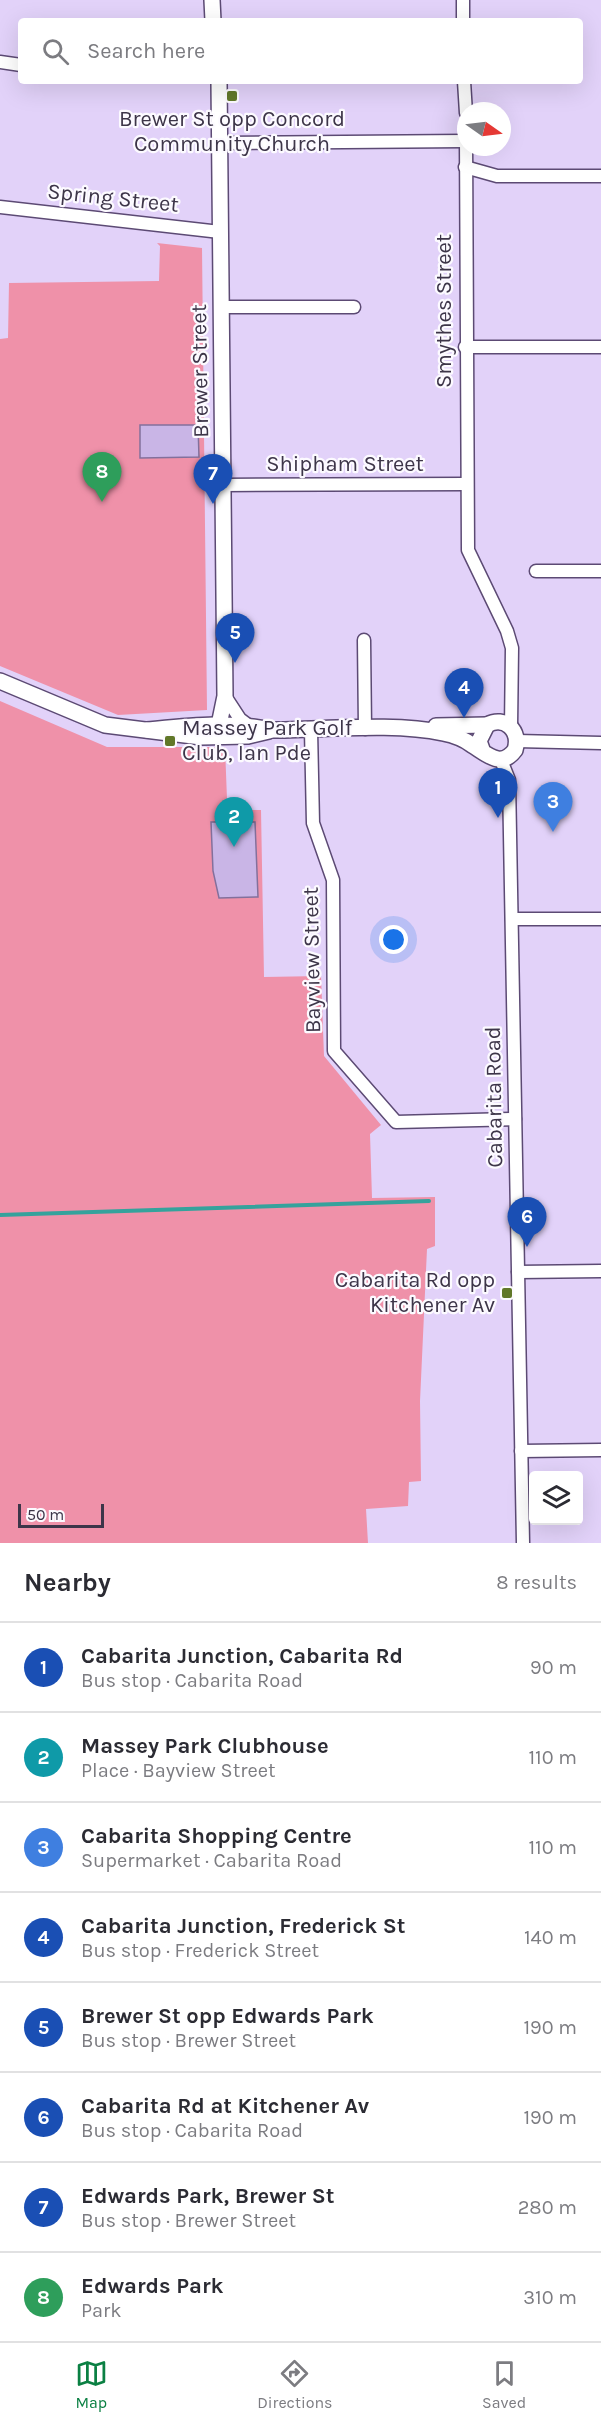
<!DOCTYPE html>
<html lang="en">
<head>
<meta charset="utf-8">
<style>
  :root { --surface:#fff; --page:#f7f7f7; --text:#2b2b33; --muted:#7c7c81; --line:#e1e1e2; --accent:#0b8043 }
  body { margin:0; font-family:Karla,sans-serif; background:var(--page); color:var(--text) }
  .controls { position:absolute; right:18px; bottom:18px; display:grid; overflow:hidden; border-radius:6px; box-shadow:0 6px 24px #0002 }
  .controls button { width:54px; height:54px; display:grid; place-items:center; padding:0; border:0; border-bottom:2px solid var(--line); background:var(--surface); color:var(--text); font:30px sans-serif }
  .compass { position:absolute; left:457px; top:102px; width:54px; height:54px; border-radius:50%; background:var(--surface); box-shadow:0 6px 24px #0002; rotate:104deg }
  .scale { position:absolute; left:18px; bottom:15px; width:86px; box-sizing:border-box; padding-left:6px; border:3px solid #3d3549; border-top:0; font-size:16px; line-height:21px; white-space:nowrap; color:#3d3549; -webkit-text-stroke:4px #fcfaff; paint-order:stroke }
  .you { position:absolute; left:394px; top:940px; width:21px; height:21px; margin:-15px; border:4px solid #fff; border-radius:50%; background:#1a73e8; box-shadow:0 0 0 9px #1a73e833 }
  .badge { display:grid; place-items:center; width:39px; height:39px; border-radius:50%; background:var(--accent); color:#fff; font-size:20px; font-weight:700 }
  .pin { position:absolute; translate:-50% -50px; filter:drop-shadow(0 2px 3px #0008) }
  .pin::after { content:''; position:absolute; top:32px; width:21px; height:18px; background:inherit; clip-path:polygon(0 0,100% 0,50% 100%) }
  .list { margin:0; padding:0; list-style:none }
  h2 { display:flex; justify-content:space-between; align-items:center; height:78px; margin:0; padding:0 24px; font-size:26px }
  h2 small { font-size:20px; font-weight:400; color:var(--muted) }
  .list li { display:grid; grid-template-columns:39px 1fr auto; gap:18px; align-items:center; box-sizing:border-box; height:90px; padding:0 24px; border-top:2px solid var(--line) }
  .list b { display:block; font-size:22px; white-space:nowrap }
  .list p { margin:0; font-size:20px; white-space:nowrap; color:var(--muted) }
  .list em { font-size:20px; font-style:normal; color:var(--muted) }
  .icon { flex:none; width:33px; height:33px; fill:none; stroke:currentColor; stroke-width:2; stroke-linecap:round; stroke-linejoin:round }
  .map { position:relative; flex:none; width:601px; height:1543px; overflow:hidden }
  .search { position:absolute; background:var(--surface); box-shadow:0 6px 24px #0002; left:18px; right:18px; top:18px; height:66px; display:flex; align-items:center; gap:15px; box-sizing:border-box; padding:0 21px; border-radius:6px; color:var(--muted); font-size:22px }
  .sheet { height:798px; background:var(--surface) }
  nav { display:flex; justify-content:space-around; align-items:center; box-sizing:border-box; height:84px; border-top:2px solid var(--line); background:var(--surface); font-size:16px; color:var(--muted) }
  nav a { display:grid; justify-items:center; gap:3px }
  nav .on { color:var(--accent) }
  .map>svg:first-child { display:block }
</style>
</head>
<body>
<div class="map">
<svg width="601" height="1543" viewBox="0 0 601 1543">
  <rect width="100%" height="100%" fill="#e2d2f9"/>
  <g fill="#ef91a9">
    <path d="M 157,243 L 202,248 L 207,710 L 118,715 L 0,666 L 0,339 L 8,338 L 9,283 L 159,281 L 160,246 Z"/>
    <path d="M 0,701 L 107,747 L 225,747 L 227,799 L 239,810 L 261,810 L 264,977 L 321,976 L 324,1056 L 381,1125 L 370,1134 L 372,1198 L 435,1197 L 435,1246 L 427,1249 L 420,1401 L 421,1481 L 409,1482 L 408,1506 L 366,1509 L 368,1543 L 0,1543 Z"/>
  </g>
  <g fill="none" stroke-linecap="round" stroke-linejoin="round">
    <path stroke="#35a29c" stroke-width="4" d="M 0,1215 L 429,1201"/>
  </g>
  <g fill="#c9b5e6" stroke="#83709c" stroke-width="1.5">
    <path d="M 140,425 L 198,425 L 199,457 L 140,458 Z"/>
    <path d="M 211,822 L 255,822 L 258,897 L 219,898 L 213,871 Z"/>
  </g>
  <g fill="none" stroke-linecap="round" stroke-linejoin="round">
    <defs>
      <g id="minor">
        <path d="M 463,0 L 463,21"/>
        <path d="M 0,62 L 21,65"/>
        <path d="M 464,81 L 466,113"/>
        <path d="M 466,138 L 468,550 L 507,631 L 512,648 L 511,727"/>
        <path d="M 219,143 L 465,141"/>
        <path d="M 465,167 L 497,176 L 601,176"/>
        <path d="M 0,207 L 220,232"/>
        <path d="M 221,307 L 354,307"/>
        <path d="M 465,347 L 601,347"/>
        <path d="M 223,485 L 467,484"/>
        <path d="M 536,571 L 601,571"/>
        <path d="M 364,640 L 365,729"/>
        <path d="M 225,696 L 240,719 L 248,725"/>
        <path d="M 311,730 L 313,823 L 333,880 L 334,1051 L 396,1122 L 515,1119"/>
        <path d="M 517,741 L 601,743"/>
        <path d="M 501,760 L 509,780 L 523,1543"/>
        <path d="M 512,919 L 601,919"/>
        <path d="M 518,1272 L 601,1271"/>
        <path d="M 521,1451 L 601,1450"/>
      </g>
      <g id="major">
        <path d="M 212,0 L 213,21"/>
        <path d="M 0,681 L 105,725 L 201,737 L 248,736 L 269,731"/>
        <path d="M 219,725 L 225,696 L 219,81"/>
        <path d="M 436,726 L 487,725"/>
        <path d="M 147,730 C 189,726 230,721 271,730 C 323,730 394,722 443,733 C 453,735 464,739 472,745 C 487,754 501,769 515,750 C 521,731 505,715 487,725 L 479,741 L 483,752"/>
      </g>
    </defs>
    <use href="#minor" stroke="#5c4a74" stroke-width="15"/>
    <use href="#major" stroke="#5c4a74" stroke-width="18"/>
    <use href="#minor" stroke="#fff" stroke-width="12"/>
    <use href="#major" stroke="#fff" stroke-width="15"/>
  </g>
  <g fill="#617829" stroke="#fcfaff" stroke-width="2">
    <rect x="226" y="90" width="12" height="12" rx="3"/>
    <rect x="164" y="735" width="12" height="12" rx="3"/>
    <rect x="501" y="1287" width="12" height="12" rx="3"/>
  </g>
  <g text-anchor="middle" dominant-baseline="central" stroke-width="4.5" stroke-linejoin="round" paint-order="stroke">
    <g font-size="22" fill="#3d3549" stroke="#fcfaff">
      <text x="232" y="119">Brewer St opp Concord<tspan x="232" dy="25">Community Church</tspan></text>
      <text x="182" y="728" text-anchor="start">Massey Park Golf<tspan x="182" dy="25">Club, Ian Pde</tspan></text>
      <text x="495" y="1280" text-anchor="end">Cabarita Rd opp<tspan x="495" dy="25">Kitchener Av</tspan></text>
    </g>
    <g font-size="22" fill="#3d3549" stroke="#fcfaff">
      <text transform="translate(113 198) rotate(6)">Spring Street</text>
      <text transform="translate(444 311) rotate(-90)">Smythes Street</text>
      <text transform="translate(200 371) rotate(-91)">Brewer Street</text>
      <text x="345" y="464">Shipham Street</text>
      <text transform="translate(312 960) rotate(-91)">Bayview Street</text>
      <text transform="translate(494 1097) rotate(-91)">Cabarita Road</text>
    </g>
  </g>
</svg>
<div class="controls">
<button><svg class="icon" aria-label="layers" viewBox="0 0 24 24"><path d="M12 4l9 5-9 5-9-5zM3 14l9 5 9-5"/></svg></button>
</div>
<svg class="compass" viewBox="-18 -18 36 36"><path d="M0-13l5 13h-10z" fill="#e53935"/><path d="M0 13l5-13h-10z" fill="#7c7c81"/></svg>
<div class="scale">50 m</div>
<div class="you"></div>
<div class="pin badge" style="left:498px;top:818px;background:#1a4fb4">1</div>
<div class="pin badge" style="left:234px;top:847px;background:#0f9aa8">2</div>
<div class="pin badge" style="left:553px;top:832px;background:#3f7fe0">3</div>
<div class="pin badge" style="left:464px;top:718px;background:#1a4fb4">4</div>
<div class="pin badge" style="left:235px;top:663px;background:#1a4fb4">5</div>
<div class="pin badge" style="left:527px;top:1247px;background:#1a4fb4">6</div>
<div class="pin badge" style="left:213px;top:504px;background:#1a4fb4">7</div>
<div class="pin badge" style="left:102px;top:502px;background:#2e9e5b">8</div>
<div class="search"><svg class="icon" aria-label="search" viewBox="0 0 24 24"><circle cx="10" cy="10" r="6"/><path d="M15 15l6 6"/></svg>Search here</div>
</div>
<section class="sheet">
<h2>Nearby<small>8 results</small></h2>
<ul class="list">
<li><span class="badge" style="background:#1a4fb4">1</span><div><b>Cabarita Junction, Cabarita Rd</b><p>Bus stop · Cabarita Road</p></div><em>90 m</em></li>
<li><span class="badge" style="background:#0f9aa8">2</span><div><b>Massey Park Clubhouse</b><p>Place · Bayview Street</p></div><em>110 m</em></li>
<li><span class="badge" style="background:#3f7fe0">3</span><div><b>Cabarita Shopping Centre</b><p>Supermarket · Cabarita Road</p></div><em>110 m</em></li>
<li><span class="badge" style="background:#1a4fb4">4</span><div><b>Cabarita Junction, Frederick St</b><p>Bus stop · Frederick Street</p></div><em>140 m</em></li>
<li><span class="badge" style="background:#1a4fb4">5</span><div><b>Brewer St opp Edwards Park</b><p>Bus stop · Brewer Street</p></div><em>190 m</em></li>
<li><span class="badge" style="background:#1a4fb4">6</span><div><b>Cabarita Rd at Kitchener Av</b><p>Bus stop · Cabarita Road</p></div><em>190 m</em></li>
<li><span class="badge" style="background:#1a4fb4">7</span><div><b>Edwards Park, Brewer St</b><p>Bus stop · Brewer Street</p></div><em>280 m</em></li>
<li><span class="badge" style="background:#2e9e5b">8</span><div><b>Edwards Park</b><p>Park</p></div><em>310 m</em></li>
</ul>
</section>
<nav>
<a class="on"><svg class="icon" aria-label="map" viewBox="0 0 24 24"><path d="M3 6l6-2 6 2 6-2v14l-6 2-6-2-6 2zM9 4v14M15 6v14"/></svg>Map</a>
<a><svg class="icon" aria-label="directions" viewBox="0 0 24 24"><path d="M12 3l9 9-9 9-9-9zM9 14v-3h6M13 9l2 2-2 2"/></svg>Directions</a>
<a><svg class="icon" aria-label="saved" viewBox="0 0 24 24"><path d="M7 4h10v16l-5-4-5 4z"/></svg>Saved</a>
</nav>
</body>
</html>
